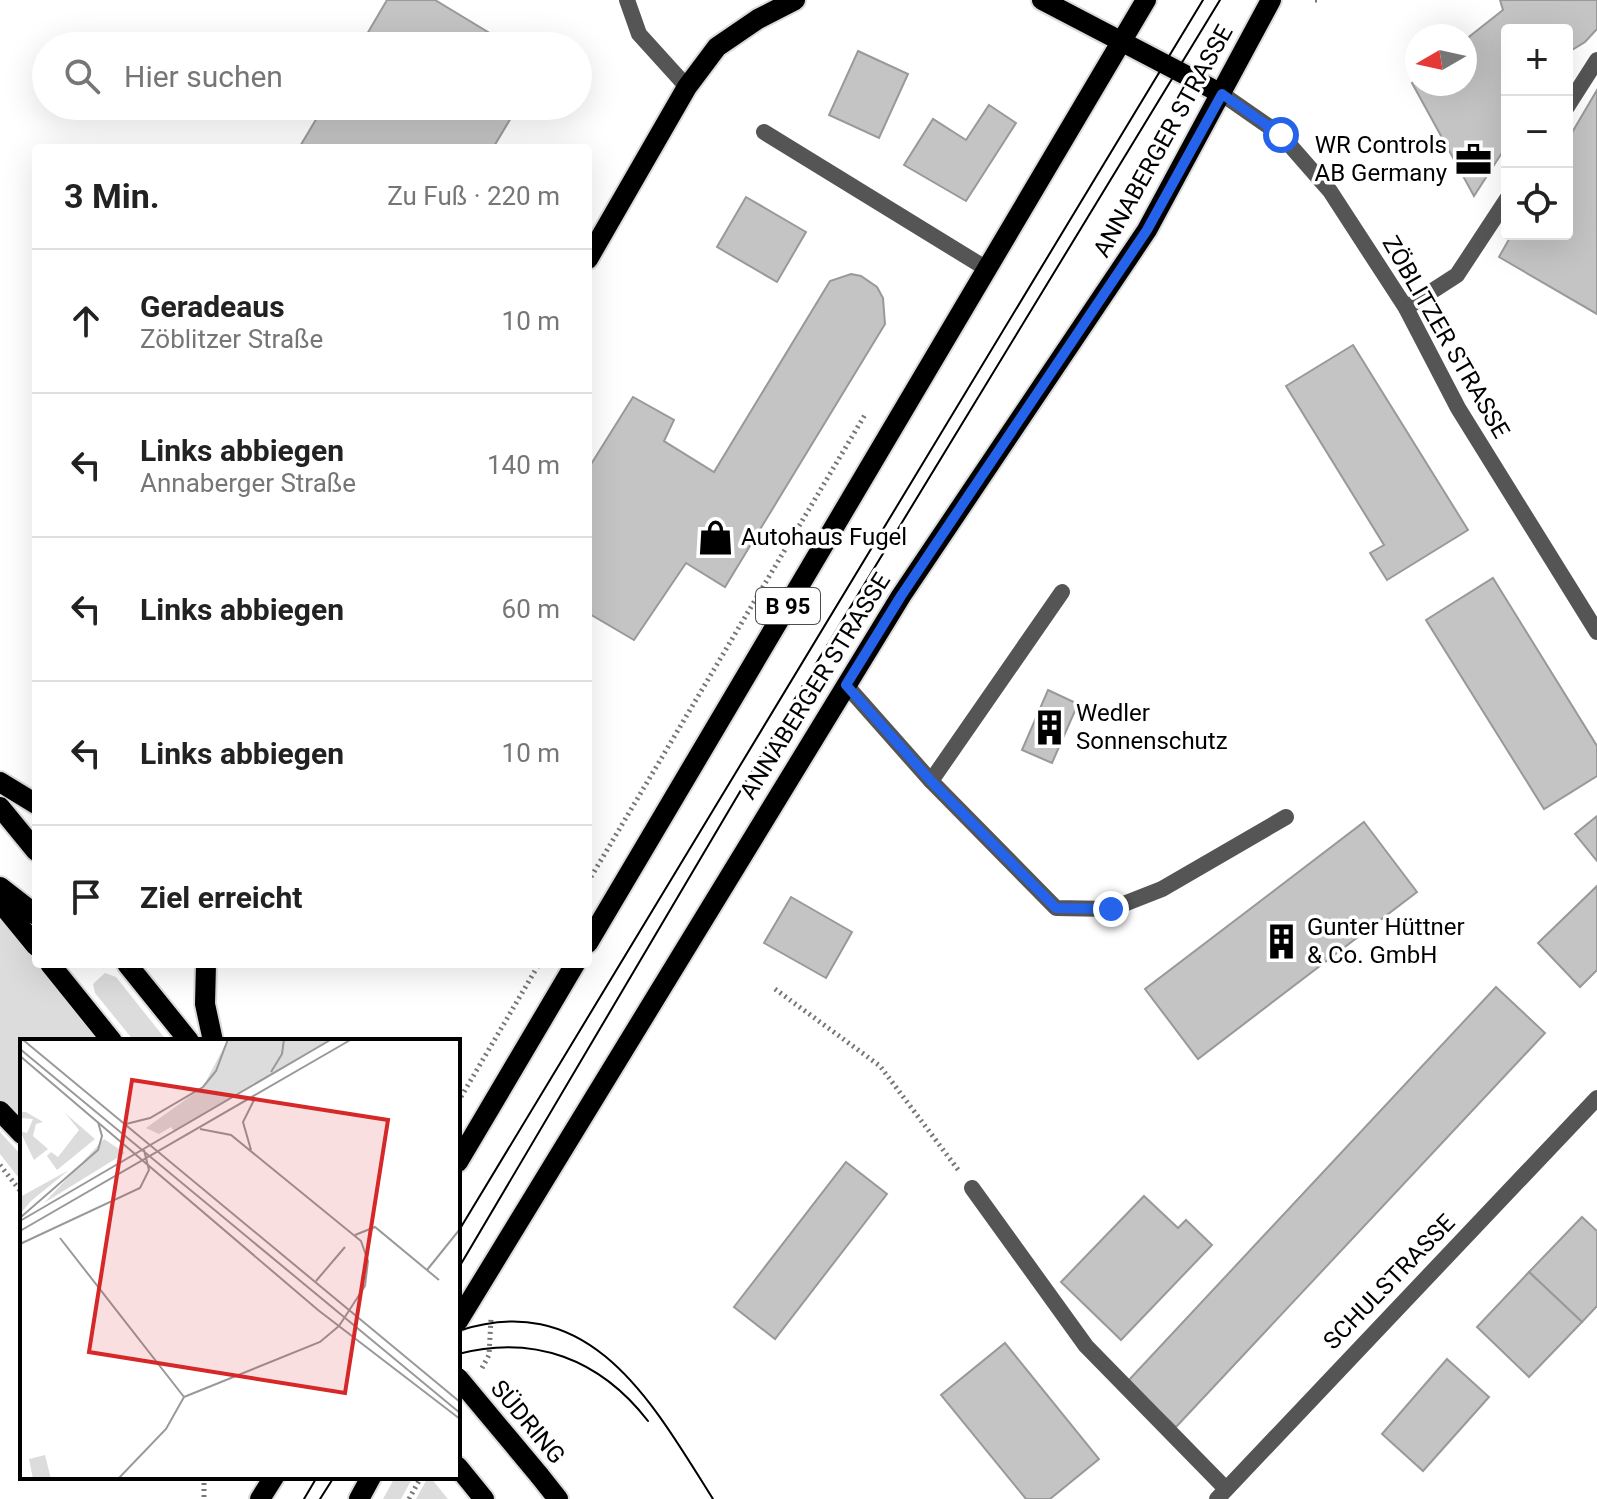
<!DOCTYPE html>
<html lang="de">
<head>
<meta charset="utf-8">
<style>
  :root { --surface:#fff; --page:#f6f6f6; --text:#222; --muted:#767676; --line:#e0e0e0 }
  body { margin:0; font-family:Roboto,sans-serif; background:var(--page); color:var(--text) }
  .controls { position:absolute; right:24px; top:24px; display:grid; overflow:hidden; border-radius:8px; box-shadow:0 8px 32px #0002 }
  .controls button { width:72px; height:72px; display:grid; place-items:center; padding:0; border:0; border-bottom:2px solid var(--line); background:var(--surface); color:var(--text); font:40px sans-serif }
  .compass { position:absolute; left:1405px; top:24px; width:72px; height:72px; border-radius:50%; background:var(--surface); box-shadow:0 8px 32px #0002; rotate:261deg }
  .stop { position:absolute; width:24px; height:24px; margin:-18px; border:6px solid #2563eb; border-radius:50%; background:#fff }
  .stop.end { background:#2563eb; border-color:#fff; box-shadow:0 2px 8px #0008 }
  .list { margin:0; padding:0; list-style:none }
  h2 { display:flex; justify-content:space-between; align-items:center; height:104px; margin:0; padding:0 32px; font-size:34px }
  h2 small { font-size:26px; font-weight:400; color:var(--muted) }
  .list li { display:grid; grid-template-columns:52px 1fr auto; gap:24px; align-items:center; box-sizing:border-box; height:144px; padding:0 32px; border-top:2px solid var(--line) }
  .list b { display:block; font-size:30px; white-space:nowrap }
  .list p { margin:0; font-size:26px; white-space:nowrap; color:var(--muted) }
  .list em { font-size:26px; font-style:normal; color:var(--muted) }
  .icon { flex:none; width:44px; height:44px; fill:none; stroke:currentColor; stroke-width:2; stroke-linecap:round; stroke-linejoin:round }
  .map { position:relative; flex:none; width:1597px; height:1499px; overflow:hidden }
  .search { position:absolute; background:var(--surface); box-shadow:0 8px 32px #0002; left:32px; top:32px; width:560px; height:88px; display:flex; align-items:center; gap:20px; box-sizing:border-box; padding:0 28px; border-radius:44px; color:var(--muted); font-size:30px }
  .panel { position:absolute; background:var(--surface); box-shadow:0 8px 32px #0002; left:32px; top:144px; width:560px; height:824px; border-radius:8px }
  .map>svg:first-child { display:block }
</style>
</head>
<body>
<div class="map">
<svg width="1597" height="1499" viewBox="0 0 1597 1499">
  <rect width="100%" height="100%" fill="#fff"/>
  <g fill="#dcdcdc">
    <path d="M 0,902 L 36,946 L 36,964 L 50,964 L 112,1041 L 22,1041 L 22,1134 L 0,1111 Z"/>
    <path d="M 105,973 L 116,977 L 167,1041 L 134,1041 L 95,993 L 93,984 Z"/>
    <path d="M 0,1132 L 22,1156 L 22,1182 L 0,1154 Z"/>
    <path d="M 395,1477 L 413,1477 L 401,1499 L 383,1499 Z"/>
    <path d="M 428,1477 L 430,1477 L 448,1499 L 416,1499 Z"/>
  </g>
  <g fill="#c4c4c4" stroke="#999" stroke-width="2">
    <path d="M 387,0 L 435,0 L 511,46 L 360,46 Z"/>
    <path d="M 1500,0 L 1597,0 L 1597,29 L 1585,42 L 1567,53 L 1567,30 L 1507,30 L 1507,145 L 1474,196 L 1412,83 L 1417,79 L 1417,84 L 1465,84 L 1465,40 L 1503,10 Z"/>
    <path d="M 858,51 L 908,74 L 879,138 L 829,115 Z"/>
    <path d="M 1597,90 L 1597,314 L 1499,257 L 1512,234 L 1567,234 L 1567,141 Z"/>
    <path d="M 989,105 L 1016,123 L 966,201 L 904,165 L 933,119 L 966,140 Z"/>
    <path d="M 324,106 L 518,106 L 493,148 L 299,148 Z"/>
    <path d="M 746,197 L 806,232 L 777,282 L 717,247 Z"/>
    <path d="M 851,274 L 861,276 L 877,287 L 883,298 L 885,324 L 725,587 L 686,563 L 634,640 L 588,613 L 588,469 L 633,397 L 674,420 L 664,441 L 714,472 L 830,281 Z"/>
    <path d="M 1353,345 L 1468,530 L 1387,580 L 1370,553 L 1384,545 L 1286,386 Z"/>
    <path d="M 1493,578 L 1597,746 L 1597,776 L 1544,809 L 1426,620 Z"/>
    <path d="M 1048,690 L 1078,704 L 1052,763 L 1022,750 Z"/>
    <path d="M 1597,816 L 1597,861 L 1575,834 Z"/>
    <path d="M 1364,822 L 1417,892 L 1198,1059 L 1145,989 Z"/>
    <path d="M 1597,886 L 1597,970 L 1580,987 L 1538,943 Z"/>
    <path d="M 791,897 L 852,932 L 826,978 L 764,943 Z"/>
    <path d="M 1496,987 L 1545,1033 L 1176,1427 L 1128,1381 Z"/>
    <path d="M 846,1162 L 887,1194 L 775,1339 L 734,1307 Z"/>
    <path d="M 1144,1196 L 1178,1228 L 1186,1220 L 1212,1245 L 1121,1340 L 1061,1282 Z"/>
    <path d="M 1582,1217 L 1597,1231 L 1597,1306 L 1582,1322 L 1529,1272 Z"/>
    <path d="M 1529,1272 L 1582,1322 L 1529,1377 L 1477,1327 Z"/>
    <path d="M 1005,1343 L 1099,1459 L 1050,1499 L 1026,1499 L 941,1395 Z"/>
    <path d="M 1447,1359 L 1489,1397 L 1423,1471 L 1382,1434 Z"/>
  </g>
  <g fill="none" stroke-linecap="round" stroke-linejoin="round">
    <defs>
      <g id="primary">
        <path d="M 1042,0 L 1222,94"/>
        <path d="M 588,259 L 687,87 L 717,47 L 758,19 L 795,0"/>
        <path d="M 0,782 L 36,804"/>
        <path d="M 0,807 L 36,851"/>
        <path d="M 0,887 L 36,915"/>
        <path d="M 0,902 L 36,946"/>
        <path d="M 588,943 L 1146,0"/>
        <path d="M 50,964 L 112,1041"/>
        <path d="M 127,964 L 189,1041"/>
        <path d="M 206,964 L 205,1004 L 213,1041"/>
        <path d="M 0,1111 L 22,1134"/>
        <path d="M 458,1162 L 575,964"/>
        <path d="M 458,1321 L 901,596 L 1147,230 L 1271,0"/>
        <path d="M 458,1467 L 484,1499"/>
        <path d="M 539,1475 L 558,1499"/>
        <path d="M 260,1499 L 274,1477"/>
        <path d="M 359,1499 L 371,1477"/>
      </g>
    </defs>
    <use href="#primary" stroke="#dbdbdb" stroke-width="24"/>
    <g stroke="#777" stroke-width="5" stroke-dasharray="2 4" stroke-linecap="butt">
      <path d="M 1315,0 L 1318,0"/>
      <path d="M 588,882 L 866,413"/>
      <path d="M 775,989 L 880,1066 L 959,1171"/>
      <path d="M 458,1102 L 539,964"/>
      <path d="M 0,1165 L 22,1193"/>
      <path d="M 482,1368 L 489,1355 L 491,1319"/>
      <path d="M 204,1477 L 204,1499"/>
      <path d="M 409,1499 L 421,1477"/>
    </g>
    <g stroke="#555" stroke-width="16">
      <path d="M 1567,107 L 1597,60"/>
      <path d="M 1406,308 L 1457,275 L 1507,199"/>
      <path d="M 846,685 L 931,781 L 1056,908 L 1111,909 L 1162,889 L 1286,817"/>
      <path d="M 931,781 L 1062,592"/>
      <path d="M 972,1188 L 1086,1346 L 1226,1489"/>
    </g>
    <g stroke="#555" stroke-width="16">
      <path d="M 627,0 L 639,34 L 687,87"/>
      <path d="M 1222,94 L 1281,135 L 1330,191 L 1406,308 L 1458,408 L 1597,632"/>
      <path d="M 764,132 L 987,269"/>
      <path d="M 1217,1499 L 1597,1098"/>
    </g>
    <use href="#primary" stroke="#000" stroke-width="20"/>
    <g stroke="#000" stroke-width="2">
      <path d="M 458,1232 L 1203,0"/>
      <path d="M 458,1269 L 803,685 L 1220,0"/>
      <path d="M 458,1331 C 591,1287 653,1404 713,1499"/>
      <path d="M 458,1354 C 534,1334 600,1359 648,1421"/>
      <path d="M 304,1499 L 317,1477"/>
      <path d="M 320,1499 L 334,1477"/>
    </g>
    <defs>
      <path id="primary-bridge" d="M 458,1378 L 539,1475"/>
    </defs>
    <use href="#primary-bridge" stroke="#dbdbdb" stroke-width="24" stroke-linecap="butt"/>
    <use href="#primary-bridge" stroke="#000" stroke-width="20"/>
  </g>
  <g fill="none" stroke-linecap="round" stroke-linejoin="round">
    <path stroke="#2563eb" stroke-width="10" d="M 1111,909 L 1056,908 L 931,781 L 846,685 L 901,596 L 1147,230 L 1222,94 L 1281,135"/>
  </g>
  <defs>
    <symbol id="office-bare" viewBox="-9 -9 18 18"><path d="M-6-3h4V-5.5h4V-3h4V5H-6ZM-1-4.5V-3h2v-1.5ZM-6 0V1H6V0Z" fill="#000" stroke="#fff" stroke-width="2.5" paint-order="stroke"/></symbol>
    <symbol id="shop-bare" viewBox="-9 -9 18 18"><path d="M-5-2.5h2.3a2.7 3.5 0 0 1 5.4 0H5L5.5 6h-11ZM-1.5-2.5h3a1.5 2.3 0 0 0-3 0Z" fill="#000" stroke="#fff" stroke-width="2.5" paint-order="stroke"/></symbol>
    <symbol id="building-bare" viewBox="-9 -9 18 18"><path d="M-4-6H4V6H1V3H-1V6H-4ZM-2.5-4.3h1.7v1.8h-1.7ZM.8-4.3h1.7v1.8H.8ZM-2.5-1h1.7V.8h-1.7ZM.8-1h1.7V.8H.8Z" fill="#000" stroke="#fff" stroke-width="2.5" paint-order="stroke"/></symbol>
  </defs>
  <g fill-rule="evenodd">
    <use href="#office-bare" x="1448" y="134" width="51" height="51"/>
    <use href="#shop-bare" x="690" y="512" width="51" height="51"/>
    <use href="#building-bare" x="1024" y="702" width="51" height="51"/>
    <use href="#building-bare" x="1256" y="916" width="51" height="51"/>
  </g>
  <g text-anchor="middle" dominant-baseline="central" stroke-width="7" stroke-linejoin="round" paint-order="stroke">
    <rect fill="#fff" stroke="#4c4c4c" stroke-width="2" x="756" y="588" width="64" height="36" rx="6"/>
    <g font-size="22" font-weight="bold" fill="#000">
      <text x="788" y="606">B 95</text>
    </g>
    <g font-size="24" fill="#000" stroke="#fff">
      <text transform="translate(1163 141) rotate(-61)">ANNABERGER STRASSE</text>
      <text transform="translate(1446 337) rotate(60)">ZÖBLITZER STRASSE</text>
      <text transform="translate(815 686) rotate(-58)">ANNABERGER STRASSE</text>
      <text transform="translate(1389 1282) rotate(-46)">SCHULSTRASSE</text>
      <text transform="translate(528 1422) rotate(50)">SÜDRING</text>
    </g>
    <g font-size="24" fill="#000" stroke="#fff" text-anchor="start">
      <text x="1447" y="145" text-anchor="end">WR Controls<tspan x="1447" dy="28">AB Germany</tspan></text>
      <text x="741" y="537">Autohaus Fugel</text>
      <text x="1076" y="713">Wedler<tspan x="1076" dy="28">Sonnenschutz</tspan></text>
      <text x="1307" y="927">Gunter Hüttner<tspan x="1307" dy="28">&amp; Co. GmbH</tspan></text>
    </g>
  </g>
  <g transform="translate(20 1039)">
    <rect width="440" height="440" fill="#fff"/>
    <path d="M 208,0 L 312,0 L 154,92 L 151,88 L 139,95 L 126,89 L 183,48 ZM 0,73 L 6,73 L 23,83 L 16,85 L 13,97 L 28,110 L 14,121 L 0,92 L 7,94 L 13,80 L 1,79 ZM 45,74 L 75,100 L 37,131 L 27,117 L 31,113 L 38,118 L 59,91 ZM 84,100 L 105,114 L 24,164 ZM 49,131 L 11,162 L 0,175 L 0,158 ZM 25,416 L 31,440 L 13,440 L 9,420 Z" fill="#dcdcdc"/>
    <path fill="none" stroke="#999" stroke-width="2" d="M 2,0 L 440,363M 0,10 L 440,374M 0,17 L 298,271 L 440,380M 251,33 L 262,15 L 264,0M 106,85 L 130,79 L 183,48 L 196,32 L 208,0M 180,90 L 211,96 L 341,202 L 348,222 L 345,247 L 319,287M 231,111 L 223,83 L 235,59M 1,178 L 78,111 L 82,97 L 78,83M 0,182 L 312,0M 0,192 L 332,0M 335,196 L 355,188 L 419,241M 40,199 L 164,358M 0,205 L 120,149 L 129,131 L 124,111M 407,231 L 440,190M 296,242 L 325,208M 164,358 L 300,303 L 319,287M 98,440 L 146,390 L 164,358"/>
    <path fill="#d62828" fill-opacity="0.15" stroke="#d62828" stroke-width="4" d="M 112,41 L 368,81 L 325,354 L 69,313 Z"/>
    <rect width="440" height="440" fill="none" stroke="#000" stroke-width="4"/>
  </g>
</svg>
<div class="controls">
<button>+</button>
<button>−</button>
<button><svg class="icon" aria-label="locate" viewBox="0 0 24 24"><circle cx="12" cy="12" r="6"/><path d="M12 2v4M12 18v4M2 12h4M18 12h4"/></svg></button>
</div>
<svg class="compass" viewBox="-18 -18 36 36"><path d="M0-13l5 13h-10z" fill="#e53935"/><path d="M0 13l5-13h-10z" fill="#767676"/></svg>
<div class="stop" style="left:1281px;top:135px"></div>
<div class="stop end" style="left:1111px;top:909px"></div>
<div class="search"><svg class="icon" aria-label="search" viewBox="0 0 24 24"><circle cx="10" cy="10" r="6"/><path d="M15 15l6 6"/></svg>Hier suchen</div>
<section class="panel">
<h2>3 Min.<small>Zu Fuß · 220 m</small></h2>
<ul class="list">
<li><svg class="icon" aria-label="ahead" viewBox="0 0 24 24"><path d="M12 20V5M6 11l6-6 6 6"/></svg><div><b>Geradeaus</b><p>Zöblitzer Straße</p></div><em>10 m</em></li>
<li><svg class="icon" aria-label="left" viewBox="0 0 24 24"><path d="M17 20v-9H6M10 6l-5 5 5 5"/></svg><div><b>Links abbiegen</b><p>Annaberger Straße</p></div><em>140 m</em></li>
<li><svg class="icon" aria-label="left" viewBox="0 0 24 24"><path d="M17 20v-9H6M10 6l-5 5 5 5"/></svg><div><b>Links abbiegen</b></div><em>60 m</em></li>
<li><svg class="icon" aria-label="left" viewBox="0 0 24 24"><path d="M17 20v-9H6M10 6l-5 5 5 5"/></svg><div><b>Links abbiegen</b></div><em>10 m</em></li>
<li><svg class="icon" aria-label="arrive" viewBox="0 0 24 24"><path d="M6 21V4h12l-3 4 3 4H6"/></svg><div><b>Ziel erreicht</b></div></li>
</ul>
</section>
</div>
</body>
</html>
